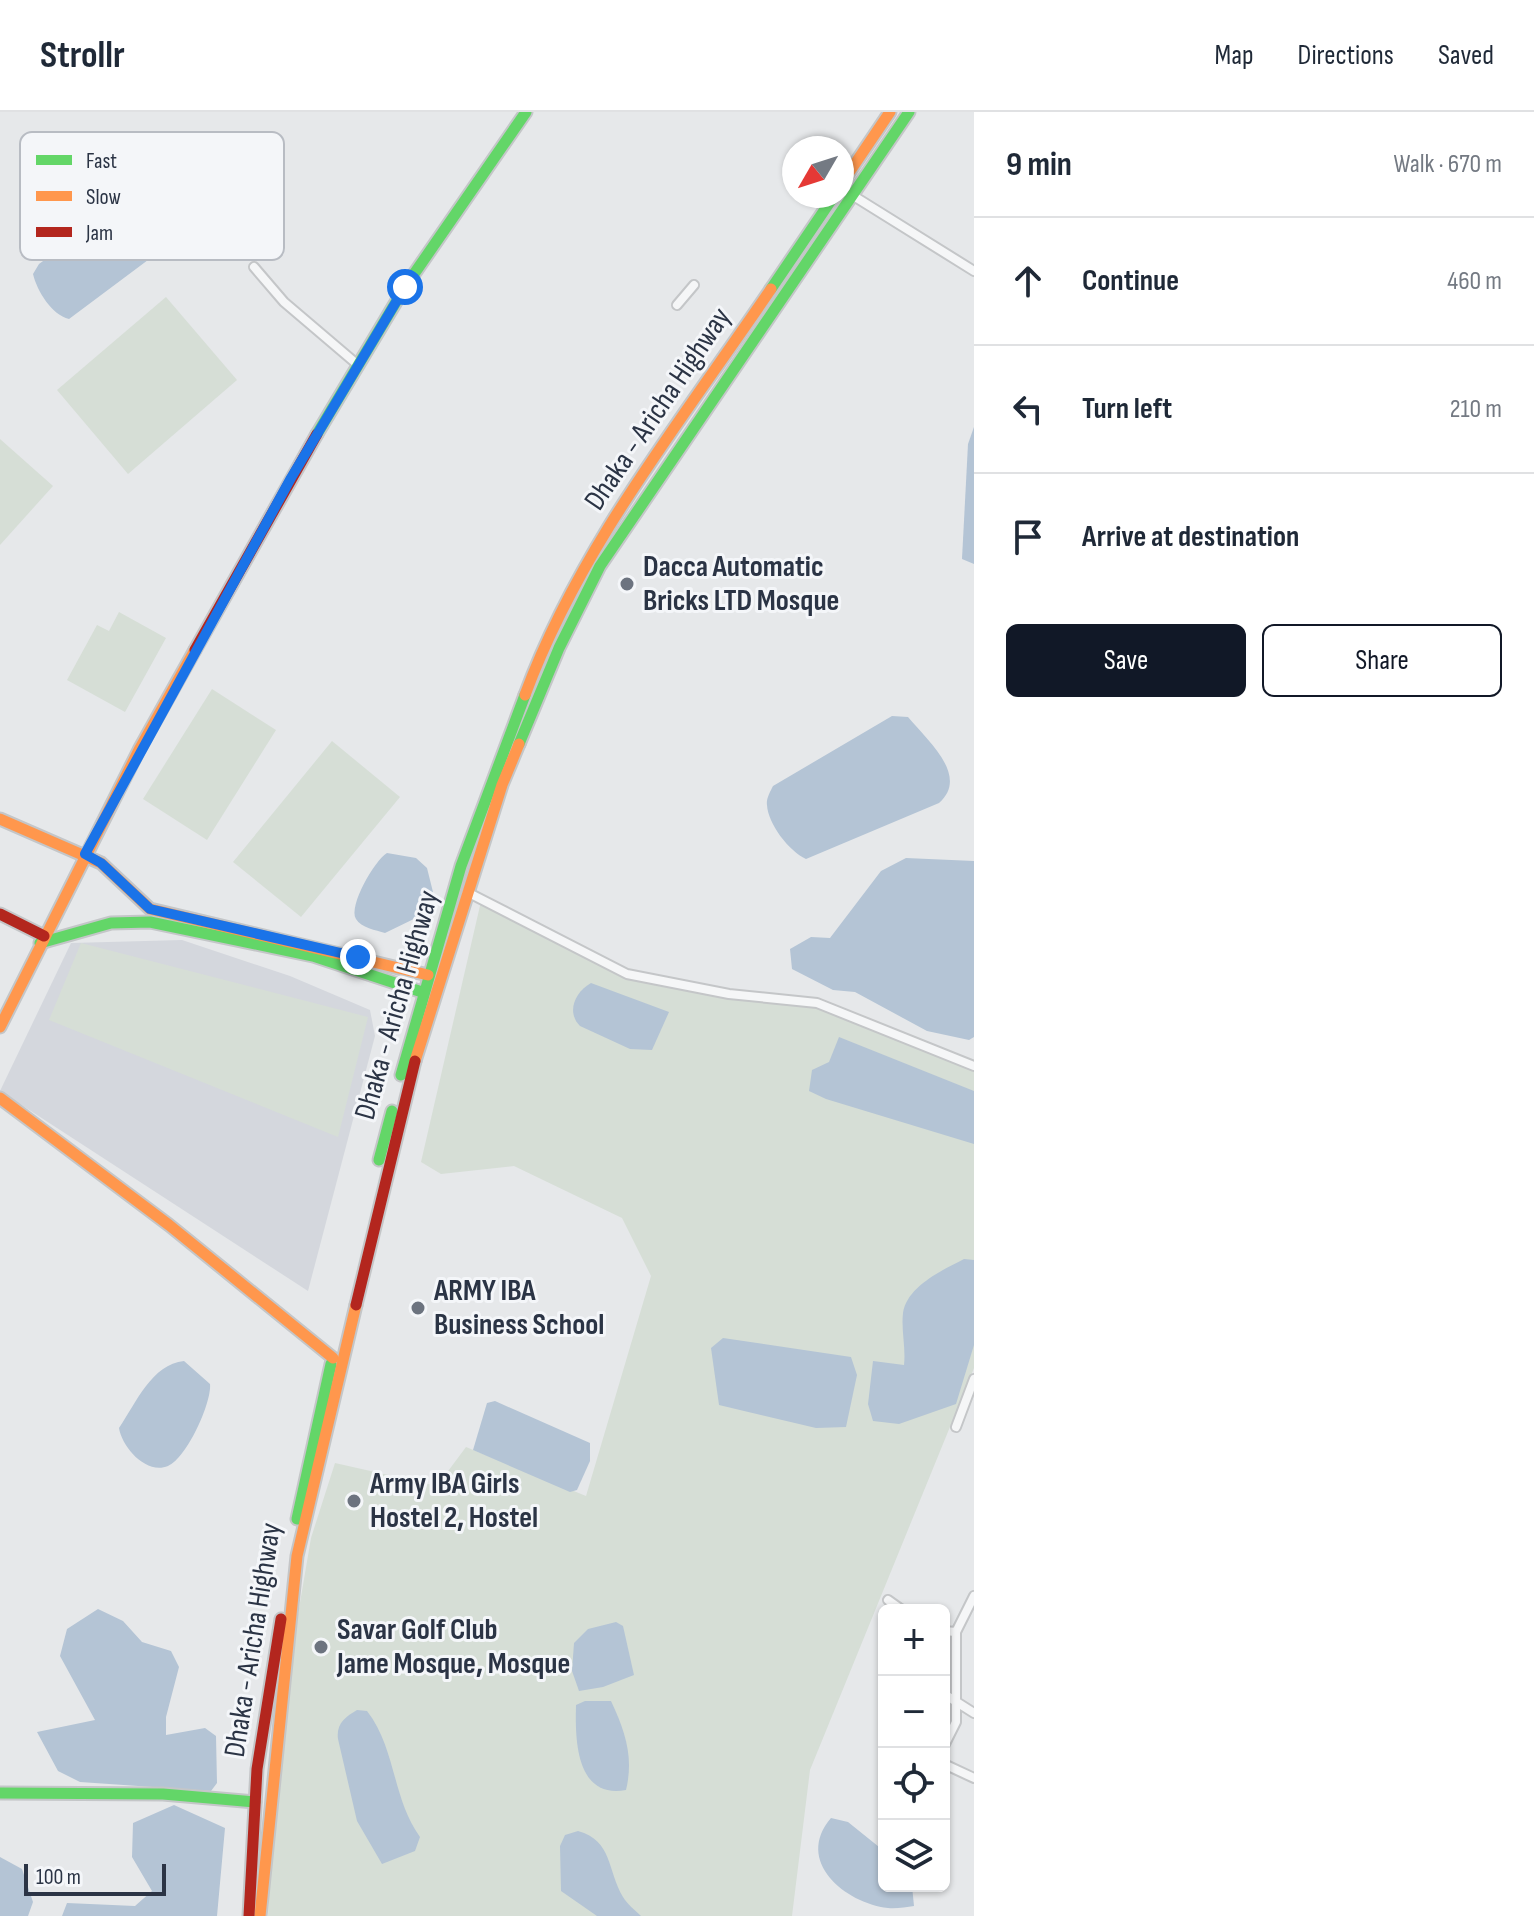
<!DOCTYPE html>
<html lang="en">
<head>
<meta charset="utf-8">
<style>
  :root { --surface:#fff; --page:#f2f2f3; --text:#1f2937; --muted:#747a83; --line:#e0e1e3; --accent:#111827 }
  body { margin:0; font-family:"Sofia Sans Condensed",sans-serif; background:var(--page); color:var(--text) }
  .controls { position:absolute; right:24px; bottom:24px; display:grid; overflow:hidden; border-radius:12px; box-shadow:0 2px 6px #0004 }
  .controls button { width:72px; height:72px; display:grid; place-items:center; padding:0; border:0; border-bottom:2px solid var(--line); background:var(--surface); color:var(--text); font:40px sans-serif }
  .compass { position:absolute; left:782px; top:24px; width:72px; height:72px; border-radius:50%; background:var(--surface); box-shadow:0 2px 6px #0004; rotate:231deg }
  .scale { position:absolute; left:24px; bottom:20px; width:142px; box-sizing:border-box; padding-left:8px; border:4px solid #2b3445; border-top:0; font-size:22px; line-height:28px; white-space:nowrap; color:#2b3445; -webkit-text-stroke:6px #f4f6f9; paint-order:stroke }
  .stop { position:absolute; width:24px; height:24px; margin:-18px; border:6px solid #1a73e8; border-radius:50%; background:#fff }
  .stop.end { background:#1a73e8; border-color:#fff; box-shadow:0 2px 8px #0008 }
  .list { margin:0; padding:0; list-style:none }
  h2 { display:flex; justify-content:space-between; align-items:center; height:104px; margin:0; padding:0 32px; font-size:34px }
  h2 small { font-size:26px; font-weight:400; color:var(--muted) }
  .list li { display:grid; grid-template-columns:52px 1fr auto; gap:24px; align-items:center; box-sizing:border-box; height:128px; padding:0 32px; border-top:2px solid var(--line) }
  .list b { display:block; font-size:30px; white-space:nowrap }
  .list em { font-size:26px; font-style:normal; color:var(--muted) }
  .actions { display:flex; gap:16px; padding:24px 32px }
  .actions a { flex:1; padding:18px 0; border:2px solid var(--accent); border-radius:12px; text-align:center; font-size:28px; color:var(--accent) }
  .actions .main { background:var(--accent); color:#fff }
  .icon { flex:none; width:44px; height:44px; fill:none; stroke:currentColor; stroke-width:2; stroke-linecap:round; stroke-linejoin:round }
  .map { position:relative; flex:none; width:974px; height:1804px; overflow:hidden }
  header { display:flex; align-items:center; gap:48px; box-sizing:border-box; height:112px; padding:0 40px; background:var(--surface); border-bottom:2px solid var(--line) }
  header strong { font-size:38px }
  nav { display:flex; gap:44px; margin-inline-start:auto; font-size:28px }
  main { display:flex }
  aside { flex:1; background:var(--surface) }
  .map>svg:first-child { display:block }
</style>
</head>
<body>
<header>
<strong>Strollr</strong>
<nav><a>Map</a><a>Directions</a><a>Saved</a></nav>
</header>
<main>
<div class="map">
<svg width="974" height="1804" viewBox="0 0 974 1804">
  <rect width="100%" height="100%" fill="#e6e8ea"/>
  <path fill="#d4d7dd" d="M 182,828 L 290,864 L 370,898 L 375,924 L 308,1179 L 0,979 L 71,831 Z"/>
  <g fill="#d6ded6">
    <path d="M 166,185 L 237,268 L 128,362 L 57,278 Z"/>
    <path d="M 0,327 L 53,374 L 0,433 Z"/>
    <path d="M 119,500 L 166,526 L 125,600 L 67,568 L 97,513 L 109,519 Z"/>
    <path d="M 212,577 L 276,618 L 207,728 L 143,687 Z"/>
    <path d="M 332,629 L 400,685 L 301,805 L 233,750 Z"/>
    <path d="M 482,785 L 627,862 L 843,900 L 974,952 L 974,1256 L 810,1658 L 792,1804 L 268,1804 L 276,1632 L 311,1426 L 335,1351 L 437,1374 L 466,1335 L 586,1384 L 651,1164 L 622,1106 L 514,1054 L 441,1062 L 421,1050 Z"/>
    <path d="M 81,831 L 368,905 L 338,1025 L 49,908 Z"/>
  </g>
  <g fill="#b4c4d5">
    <path d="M 127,95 C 142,110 158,122 152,145 L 69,207 C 52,203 37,179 33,162 L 39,152 L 114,97 Z"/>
    <path d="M 974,315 L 974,452 L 962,447 L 968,332 Z"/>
    <path d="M 892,604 L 908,605 C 927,628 970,664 939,691 L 806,747 C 789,739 768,712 767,693 C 766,687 770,680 773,674 Z"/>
    <path d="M 387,741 L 416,746 L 427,756 L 433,780 L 422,803 L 385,821 C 376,818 361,816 356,807 C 348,794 375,748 387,741 Z"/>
    <path d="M 906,746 L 974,749 L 974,925 L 969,928 L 927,919 L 855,880 L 833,878 L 792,857 L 790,837 L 811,825 L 830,826 L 881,759 Z"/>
    <path d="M 591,871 L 669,900 L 652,938 L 630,937 L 580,914 C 566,900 575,880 591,871 Z"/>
    <path d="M 839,925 L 974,979 L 974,1032 L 826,987 L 809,979 L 812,958 L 829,950 Z"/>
    <path d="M 964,1147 L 974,1148 L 974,1233 L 956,1292 L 899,1312 L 873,1309 L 868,1292 L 873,1249 L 904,1253 C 906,1236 901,1218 903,1201 C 907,1174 943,1158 964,1147 Z"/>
    <path d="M 723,1226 L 851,1245 L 857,1263 L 846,1315 L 816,1316 L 719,1293 L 711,1236 Z"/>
    <path d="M 184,1249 L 210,1272 C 212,1290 187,1346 168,1354 C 146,1363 122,1335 119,1316 C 136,1291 152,1252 184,1249 Z"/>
    <path d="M 495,1289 L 590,1331 L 590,1349 L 577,1378 L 570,1380 L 473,1338 L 487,1291 Z"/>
    <path d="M 98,1497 L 123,1509 L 142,1530 L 171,1539 L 179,1555 L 166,1605 L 166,1623 L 205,1616 L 216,1624 L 217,1671 L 211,1679 L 80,1670 L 58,1659 L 37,1620 L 95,1608 L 60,1544 L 67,1517 Z"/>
    <path d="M 616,1510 L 623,1514 L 634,1563 L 603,1575 L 579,1579 L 572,1559 L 574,1531 L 588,1517 Z"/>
    <path d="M 585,1589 L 611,1589 C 625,1619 634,1645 626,1678 C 576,1687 575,1629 576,1593 Z"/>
    <path d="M 357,1598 L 367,1599 C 396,1636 392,1686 420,1725 L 415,1739 L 382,1752 L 357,1709 L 338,1627 C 336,1612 345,1605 357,1598 Z"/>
    <path d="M 174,1693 L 225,1716 L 217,1804 L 62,1804 L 67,1791 L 135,1794 L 152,1779 L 132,1745 L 133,1711 Z"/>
    <path d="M 831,1706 L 848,1710 L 884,1739 L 884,1774 L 912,1774 L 914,1794 C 906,1795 896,1797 888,1796 C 845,1791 794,1749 831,1706 Z"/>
    <path d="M 578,1719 C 613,1729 607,1758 623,1785 C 627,1792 635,1798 641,1804 L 597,1804 L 561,1779 L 560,1734 L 565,1723 Z"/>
    <path d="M 0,1745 L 22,1757 L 33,1790 L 28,1804 L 0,1804 Z"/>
  </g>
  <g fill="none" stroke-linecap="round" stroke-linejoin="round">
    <defs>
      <g id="street">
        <path d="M 852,83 L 974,159"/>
        <path d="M 254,155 L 284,190 L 358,253"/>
        <path d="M 677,193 L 694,173"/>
        <path d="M 467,780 L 627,862 L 729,882 L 817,891 L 974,954"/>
        <path d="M 956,1315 L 974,1267"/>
        <path d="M 888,1488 L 902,1498"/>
        <path d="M 944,1519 L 956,1520 L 974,1484"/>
        <path d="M 944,1582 L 974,1601"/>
        <path d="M 944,1634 L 956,1610 L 956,1520"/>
        <path d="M 944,1652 L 974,1666"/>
      </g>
      <g id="fast">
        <path d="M 771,177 L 834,84"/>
        <path d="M 317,322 L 405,175 L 526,0"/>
        <path d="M 519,632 L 559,536 L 600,454 L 909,0"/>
        <path d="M 40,831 L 111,811 L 150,810 L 313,844 L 422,880"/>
        <path d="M 401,963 L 461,754 L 525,583"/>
        <path d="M 379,1048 L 392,999"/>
        <path d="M 297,1407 L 331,1252"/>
        <path d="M 0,1681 L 163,1682 L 255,1690"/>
      </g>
      <g id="slow">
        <path d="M 842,71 L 890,0"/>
        <path d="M 525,583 C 580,434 682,308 771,177"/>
        <path d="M 0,707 L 101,751 L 150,797 L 428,863"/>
        <path d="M 0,915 L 139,638 L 195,538"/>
        <path d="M 415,949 L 502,673 L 519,632"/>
        <path d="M 0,986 L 169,1113 L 333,1246"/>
        <path d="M 260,1804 L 297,1444 L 356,1193"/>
      </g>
      <g id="jam">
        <path d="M 195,538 L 317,322"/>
        <path d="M 0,802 L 44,824"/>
        <path d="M 356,1193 L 415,949"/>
        <path d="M 249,1804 L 257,1657 L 281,1507"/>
      </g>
    </defs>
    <use href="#street" stroke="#c4c6c8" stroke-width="12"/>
    <use href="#fast" stroke="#c4c6c8" stroke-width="15"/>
    <use href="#slow" stroke="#c4c6c8" stroke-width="15"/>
    <use href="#jam" stroke="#c4c6c8" stroke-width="15"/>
    <use href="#street" stroke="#f5f6f7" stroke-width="8"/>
    <use href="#fast" stroke="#63d668" stroke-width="11"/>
    <use href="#slow" stroke="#ff974d" stroke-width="11"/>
    <use href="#jam" stroke="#b3261e" stroke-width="11"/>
  </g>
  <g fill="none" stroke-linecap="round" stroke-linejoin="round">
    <path stroke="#1a73e8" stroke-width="10" d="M 358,845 L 150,797 L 101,751 L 85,742 L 291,366 L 405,175"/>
  </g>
  <g fill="#6c737f" stroke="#f4f6f9" stroke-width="3">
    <circle cx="627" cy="472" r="8"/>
    <circle cx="418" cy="1196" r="8"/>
    <circle cx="354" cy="1389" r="8"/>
    <circle cx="321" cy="1535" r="8"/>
  </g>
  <g text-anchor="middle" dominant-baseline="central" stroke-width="6" stroke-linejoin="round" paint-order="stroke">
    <g font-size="30" fill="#2b3445" stroke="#f4f6f9">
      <text transform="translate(658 297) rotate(-56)">Dhaka - Aricha Highway</text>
      <text transform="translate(397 893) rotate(-74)">Dhaka - Aricha Highway</text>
      <text transform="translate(253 1528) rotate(-81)">Dhaka - Aricha Highway</text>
    </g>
    <g font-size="30" font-weight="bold" fill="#2b3445" stroke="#f4f6f9" text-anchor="start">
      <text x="643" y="455">Dacca Automatic<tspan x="643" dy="34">Bricks LTD Mosque</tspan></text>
      <text x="434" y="1179">ARMY IBA<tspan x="434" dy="34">Business School</tspan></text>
      <text x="370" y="1372">Army IBA Girls<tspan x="370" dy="34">Hostel 2, Hostel</tspan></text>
      <text x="337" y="1518">Savar Golf Club<tspan x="337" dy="34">Jame Mosque, Mosque</tspan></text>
    </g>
  </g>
  <rect x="20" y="20" width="264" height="128" rx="12" fill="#f4f6f9" stroke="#b8bcc3" stroke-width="2"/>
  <rect x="36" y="43" width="36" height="10" fill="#63d668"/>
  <rect x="36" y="79" width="36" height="10" fill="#ff974d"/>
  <rect x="36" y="115" width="36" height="10" fill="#b3261e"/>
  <g font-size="22" fill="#2b3445">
    <text x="86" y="56">Fast</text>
    <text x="86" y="92">Slow</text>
    <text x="86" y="128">Jam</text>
  </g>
</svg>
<div class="controls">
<button>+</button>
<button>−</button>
<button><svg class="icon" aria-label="locate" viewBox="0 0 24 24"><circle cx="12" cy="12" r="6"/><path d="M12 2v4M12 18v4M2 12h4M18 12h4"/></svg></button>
<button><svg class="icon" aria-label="layers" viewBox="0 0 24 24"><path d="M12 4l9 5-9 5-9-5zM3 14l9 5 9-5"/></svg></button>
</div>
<svg class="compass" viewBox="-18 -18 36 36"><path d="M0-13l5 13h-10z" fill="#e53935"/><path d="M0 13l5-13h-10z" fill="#747a83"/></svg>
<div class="scale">100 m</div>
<div class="stop" style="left:405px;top:175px"></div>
<div class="stop end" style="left:358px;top:845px"></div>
</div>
<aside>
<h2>9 min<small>Walk · 670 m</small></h2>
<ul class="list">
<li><svg class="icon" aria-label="ahead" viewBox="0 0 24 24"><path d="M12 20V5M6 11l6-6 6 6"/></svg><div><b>Continue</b></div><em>460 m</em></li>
<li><svg class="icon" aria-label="left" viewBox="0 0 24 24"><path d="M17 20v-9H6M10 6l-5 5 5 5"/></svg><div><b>Turn left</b></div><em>210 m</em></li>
<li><svg class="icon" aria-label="arrive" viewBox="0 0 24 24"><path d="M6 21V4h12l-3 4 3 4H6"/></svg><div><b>Arrive at destination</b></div></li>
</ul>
<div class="actions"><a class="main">Save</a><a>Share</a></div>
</aside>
</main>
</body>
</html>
